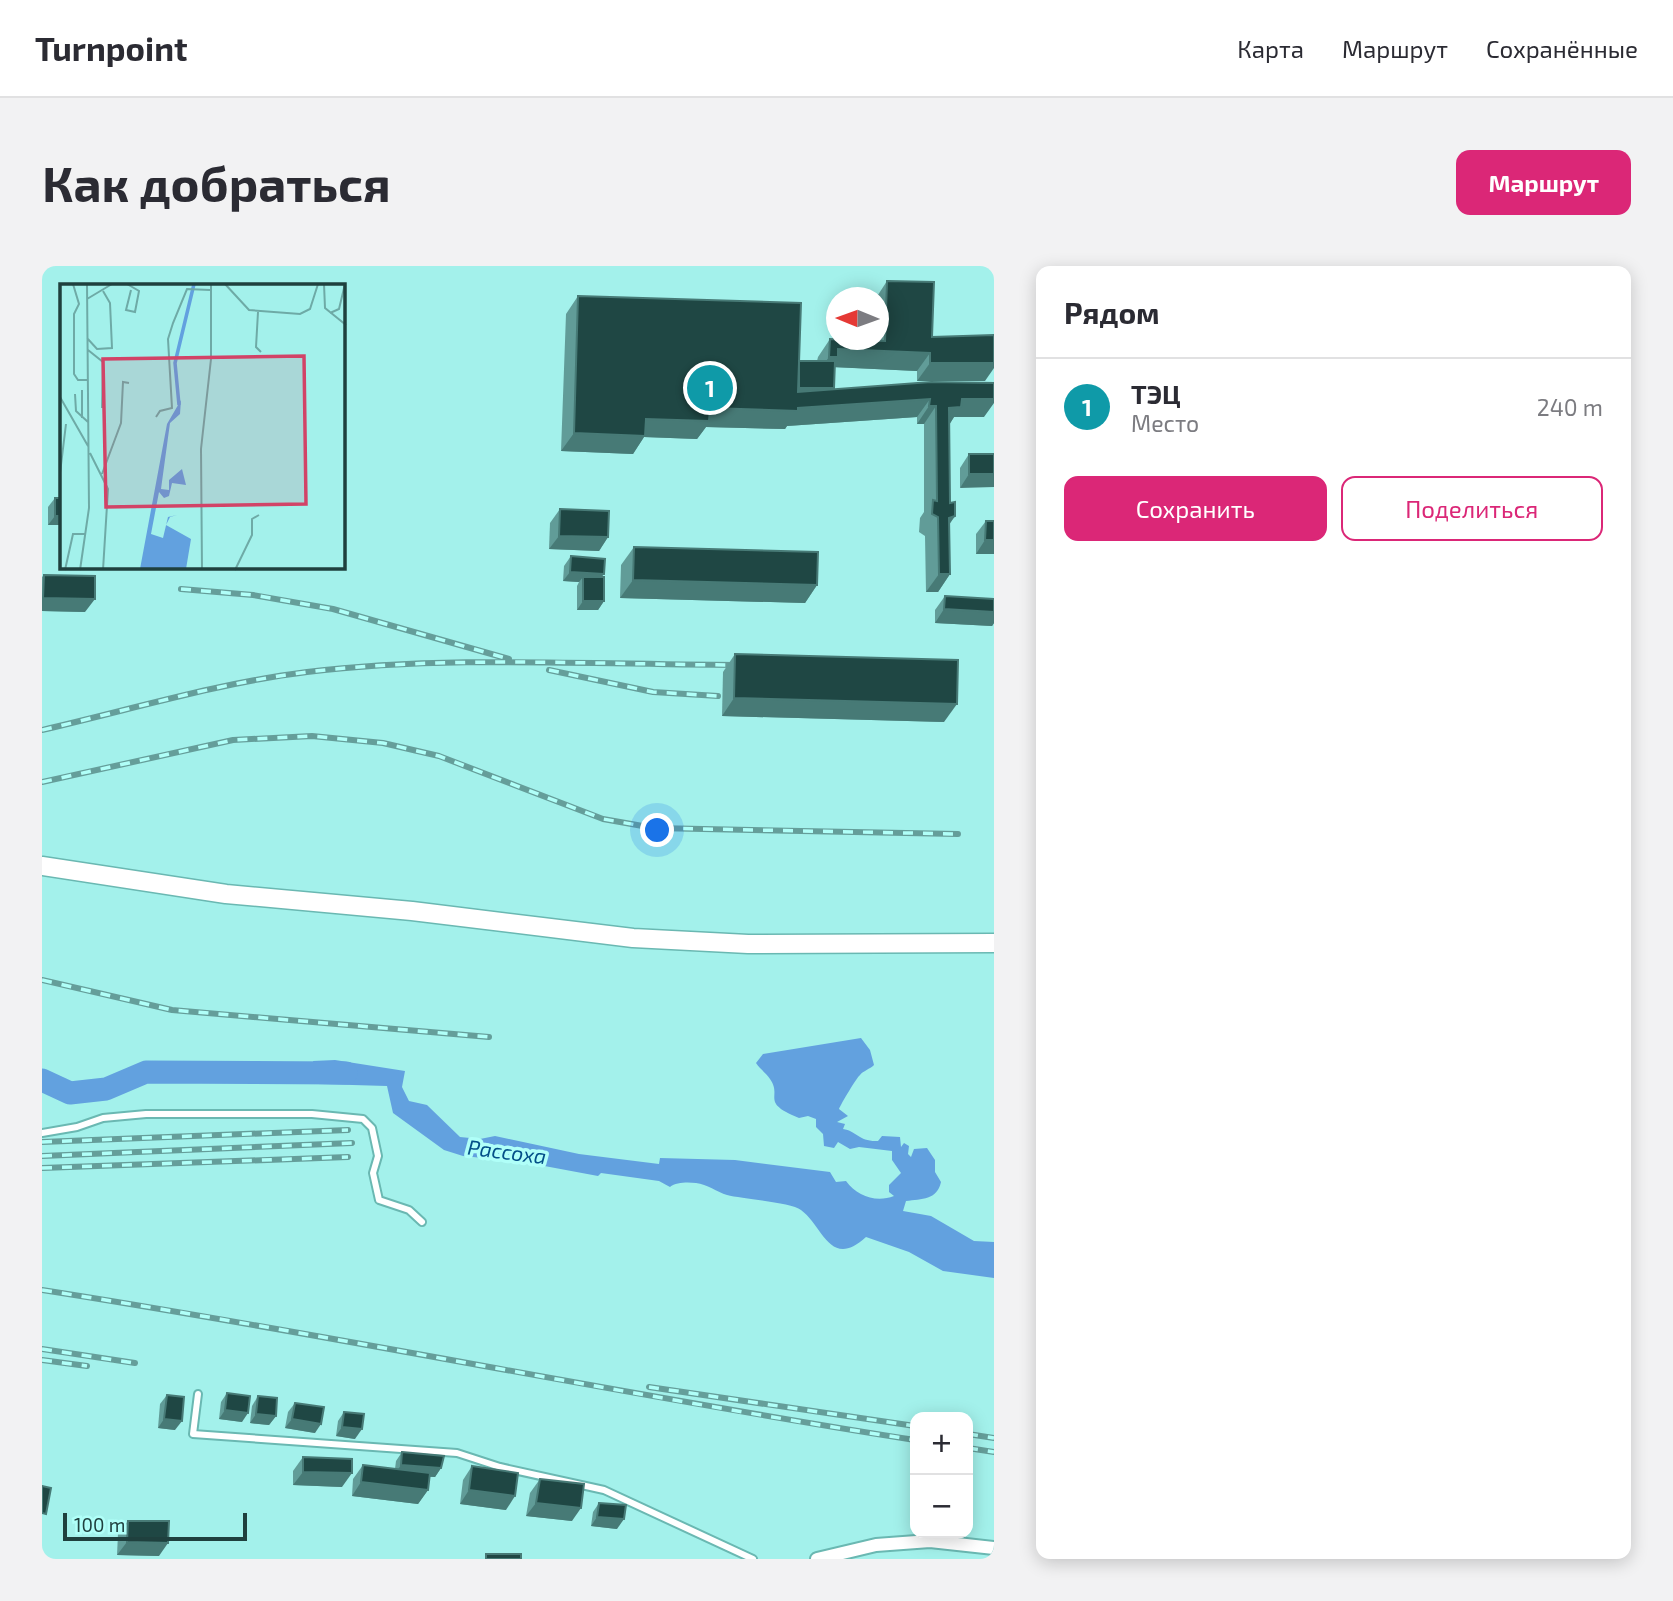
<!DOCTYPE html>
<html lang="ru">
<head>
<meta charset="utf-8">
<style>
  :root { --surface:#fff; --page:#f2f2f3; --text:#2b2b33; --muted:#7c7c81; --line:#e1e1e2; --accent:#db2777 }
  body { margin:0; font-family:"Exo 2",sans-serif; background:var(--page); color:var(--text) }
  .controls { position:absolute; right:21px; bottom:21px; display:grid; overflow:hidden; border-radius:14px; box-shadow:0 4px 18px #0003 }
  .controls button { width:63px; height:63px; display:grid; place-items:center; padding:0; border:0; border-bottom:2px solid var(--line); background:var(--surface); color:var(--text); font:35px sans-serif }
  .compass { position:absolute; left:784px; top:21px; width:63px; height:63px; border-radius:50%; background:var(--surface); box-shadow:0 4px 18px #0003; rotate:271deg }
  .scale { position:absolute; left:21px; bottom:18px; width:184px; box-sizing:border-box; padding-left:7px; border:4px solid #1f403e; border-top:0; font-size:19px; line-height:24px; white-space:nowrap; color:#1f403e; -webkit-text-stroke:5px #b0fff8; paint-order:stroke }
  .you { position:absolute; left:616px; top:565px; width:24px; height:24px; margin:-18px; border:5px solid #fff; border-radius:50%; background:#1a73e8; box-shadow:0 0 0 10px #1a73e833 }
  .badge { display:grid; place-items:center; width:46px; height:46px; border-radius:50%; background:var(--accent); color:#fff; font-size:23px; font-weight:700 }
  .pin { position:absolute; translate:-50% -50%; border:4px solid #fff; box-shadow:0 2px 7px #0006 }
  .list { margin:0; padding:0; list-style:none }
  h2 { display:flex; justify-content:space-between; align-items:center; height:91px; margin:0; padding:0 28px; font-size:30px }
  h2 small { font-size:23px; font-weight:400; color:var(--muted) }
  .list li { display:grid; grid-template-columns:46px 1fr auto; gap:21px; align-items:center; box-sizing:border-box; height:98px; padding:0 28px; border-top:2px solid var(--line) }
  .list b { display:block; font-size:26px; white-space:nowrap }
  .list p { margin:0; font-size:23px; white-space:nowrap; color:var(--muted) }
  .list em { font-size:23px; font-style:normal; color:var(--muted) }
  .actions { display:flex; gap:14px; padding:21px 28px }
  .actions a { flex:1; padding:16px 0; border:2px solid var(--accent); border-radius:14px; text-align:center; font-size:24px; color:var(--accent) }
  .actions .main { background:var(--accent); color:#fff }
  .map { position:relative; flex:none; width:952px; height:1293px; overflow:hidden; border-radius:14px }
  header { display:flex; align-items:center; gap:42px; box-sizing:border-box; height:98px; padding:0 35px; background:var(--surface); border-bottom:2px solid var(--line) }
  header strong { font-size:33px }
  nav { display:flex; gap:38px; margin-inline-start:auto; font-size:24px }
  .intro { display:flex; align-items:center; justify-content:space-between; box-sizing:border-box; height:168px; padding:0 42px }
  h1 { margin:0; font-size:49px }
  .button { padding:18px 32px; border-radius:14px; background:var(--accent); color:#fff; font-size:24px; font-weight:700 }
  main { display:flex; gap:42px; padding:0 42px }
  aside { flex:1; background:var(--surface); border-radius:14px; box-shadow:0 4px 18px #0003 }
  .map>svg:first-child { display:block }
</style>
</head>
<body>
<header>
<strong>Turnpoint</strong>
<nav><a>Карта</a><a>Маршрут</a><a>Сохранённые</a></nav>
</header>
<div class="intro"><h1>Как добраться</h1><a class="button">Маршрут</a></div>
<main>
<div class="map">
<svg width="952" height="1293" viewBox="0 0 952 1293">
  <rect width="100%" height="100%" fill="#a3f1eb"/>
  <path fill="#62a1df" d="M 819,772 L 828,784 L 832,799 C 828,803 821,805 818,809 C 815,811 799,838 797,843 L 806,850 L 795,856 L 803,858 L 801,863 C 815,865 817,876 836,875 L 840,870 L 858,871 L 859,881 L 862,877 L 867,880 L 866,888 L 869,891 L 872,883 L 885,882 L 893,894 L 893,906 L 899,916 C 895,934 880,933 864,935 L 861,945 L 889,950 L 932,975 L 952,976 L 952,1012 L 901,1005 L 867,986 L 824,971 C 788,1004 781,960 759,944 C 749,936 700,933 685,929 C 675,926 665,918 654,917 C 646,916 634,916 628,921 L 617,915 L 559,907 L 556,910 L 481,896 L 421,890 L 402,884 L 351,847 L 345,820 L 276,818 L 271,795 L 293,794 L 363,805 L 360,821 L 367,835 L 385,839 L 418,871 L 438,873 L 453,870 L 537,888 L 617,898 L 618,892 L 693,894 L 788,906 L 794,916 L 804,915 C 815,930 834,937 852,930 L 847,926 L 847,919 L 859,907 L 850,894 L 850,885 L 817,881 L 808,883 L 796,876 L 792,882 L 782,880 L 781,868 L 774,861 L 774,853 L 766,850 L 757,852 C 717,836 741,831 728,813 C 724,807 718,803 714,797 L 721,788 Z"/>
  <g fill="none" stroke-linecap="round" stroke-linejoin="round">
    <path stroke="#62a1df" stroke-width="23" d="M 0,814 L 28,827 L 64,823 L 104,806 L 304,807"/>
    <defs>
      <g id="lane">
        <path d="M 0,867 L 35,861 L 61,852 L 104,848 L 270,848 L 321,853 L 330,862 L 336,890 L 331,907 L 337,934 L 367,944 L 380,956"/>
        <path d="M 156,1128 L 151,1168 L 415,1187 L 458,1201 L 562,1224 L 711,1293"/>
      </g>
      <path id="street" d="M 775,1293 L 834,1279 L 888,1275 L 952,1282"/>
      <path id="secondary" d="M 0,600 L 184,628 L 370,645 L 591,672 L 706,678 L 952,677"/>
    </defs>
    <use href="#lane" stroke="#6ab8b2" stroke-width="10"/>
    <use href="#street" stroke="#6ab8b2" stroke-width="16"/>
    <use href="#secondary" stroke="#6ab8b2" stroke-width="21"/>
    <use href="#lane" stroke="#fff" stroke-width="6"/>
    <use href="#street" stroke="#fff" stroke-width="12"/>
    <use href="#secondary" stroke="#fff" stroke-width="18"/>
    <defs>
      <g id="rail">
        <path d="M 139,323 L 211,329 L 291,343 L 467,393"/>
        <path d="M 507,404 L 611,426 L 676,430"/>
        <path d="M 0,464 C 87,444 176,417 265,406 C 406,389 562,399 706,399"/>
        <path d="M 0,516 L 191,474 L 270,470 L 341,477 L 397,490 L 561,553 L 612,562 L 916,568"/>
        <path d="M 0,714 L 130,744 L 447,771"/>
        <path d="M 0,876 L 306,864"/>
        <path d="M 0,890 L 310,877"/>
        <path d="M 0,902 L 306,891"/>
        <path d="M 0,1024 C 292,1069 581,1129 873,1174"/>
        <path d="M 0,1083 L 93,1097"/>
        <path d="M 0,1094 L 45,1100"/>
        <path d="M 607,1121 L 873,1160"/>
        <path d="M 926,1168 L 952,1172"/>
        <path d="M 926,1182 L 952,1186"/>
      </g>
    </defs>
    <use href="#rail" stroke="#659e9a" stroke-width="6"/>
    <use href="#rail" stroke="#b0fff8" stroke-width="3.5" stroke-dasharray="10" stroke-linecap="butt"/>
  </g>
  <g fill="#619c98">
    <path d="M 845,15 L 890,71 L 943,115 L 875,115 L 875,105 L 792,101 L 792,122 L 790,124 L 889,116 L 942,151 L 912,151 L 907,159 L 908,237 L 913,250 L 907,259 L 908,308 L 896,326 L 884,326 L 883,270 L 877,266 L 878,252 L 882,246 L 882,158 L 875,158 L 875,151 L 745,160 L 743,163 L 664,161 L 655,173 L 602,171 L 591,188 L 519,185 L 524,48 L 536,30 L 757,95 L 775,95 L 776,91 L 788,73 L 831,75 L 831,74 L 836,74 L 836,32 L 834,32 Z"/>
    <path d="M 927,188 L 952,188 L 918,222 L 918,202 Z"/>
    <path d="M 13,232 L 19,232 L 19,259 L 6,259 L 6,241 Z"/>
    <path d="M 518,243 L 566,271 L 557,285 L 507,283 L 508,257 Z"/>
    <path d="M 944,255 L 952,255 L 952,288 L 934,288 L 934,268 Z"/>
    <path d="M 592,281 L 775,319 L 763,337 L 578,332 L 579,299 Z"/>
    <path d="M 529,290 L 560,311 L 562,335 L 556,344 L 535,344 L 535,320 L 537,316 L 521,315 L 522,300 Z"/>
    <path d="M 2,309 L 43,346 L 0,345 L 0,311 Z"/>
    <path d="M 903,330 L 952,333 L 952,357 L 950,360 L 893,357 L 893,344 Z"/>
    <path d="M 693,388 L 902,456 L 680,450 L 681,406 Z"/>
    <path d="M 185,1127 L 200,1156 L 177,1153 L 179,1136 Z"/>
    <path d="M 125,1129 L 133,1164 L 116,1162 L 118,1138 Z"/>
    <path d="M 216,1130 L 234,1150 L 227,1159 L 208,1157 L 210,1140 Z"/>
    <path d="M 253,1137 L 273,1167 L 243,1162 L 246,1146 Z"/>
    <path d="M 302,1146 L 313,1173 L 294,1170 L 296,1155 Z"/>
    <path d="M 360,1186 L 399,1202 L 393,1211 L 387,1211 L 386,1224 L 376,1238 L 310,1230 L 311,1213 L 321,1199 L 353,1203 L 354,1195 Z"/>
    <path d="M 261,1191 L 300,1221 L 251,1219 L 251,1205 Z"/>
    <path d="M 430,1200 L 464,1244 L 418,1238 L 421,1214 Z"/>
    <path d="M 498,1213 L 530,1255 L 484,1250 L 488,1227 Z"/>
    <path d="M 557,1237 L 575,1263 L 549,1260 L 551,1246 Z"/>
    <path d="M 86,1255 L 117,1290 L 75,1289 L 76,1268 Z"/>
  </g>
  <g fill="#477a76">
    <path d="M 796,83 L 888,87 L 875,105 L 789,101 L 774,109 L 787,91 Z"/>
    <path d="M 888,97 L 952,97 L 952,102 L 943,115 L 875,115 Z"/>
    <path d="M 753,122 L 792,122 L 782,135 L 744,135 Z"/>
    <path d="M 888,133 L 875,151 L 745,160 L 743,163 L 664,161 L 655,173 L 602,171 L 591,188 L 519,185 L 532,167 L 604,153 L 668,142 L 756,142 Z"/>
    <path d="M 920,133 L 952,133 L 952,137 L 942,151 L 912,151 L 907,159 L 894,160 L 907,142 Z"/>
    <path d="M 887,140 L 894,140 L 882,158 L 875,158 Z"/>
    <path d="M 927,208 L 952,208 L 952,221 L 918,222 Z"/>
    <path d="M 13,250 L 19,250 L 19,259 L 6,259 Z"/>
    <path d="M 913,250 L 900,268 L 907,252 Z"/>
    <path d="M 517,270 L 566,271 L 557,285 L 507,283 Z"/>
    <path d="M 943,274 L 952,274 L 952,288 L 934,288 Z"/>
    <path d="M 528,306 L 562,308 L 555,317 L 541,311 L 537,316 L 521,315 Z"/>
    <path d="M 897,308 L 908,308 L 896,326 L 884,326 Z"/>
    <path d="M 591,314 L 775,319 L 763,337 L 578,332 Z"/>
    <path d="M 1,332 L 53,333 L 43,346 L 0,345 L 0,333 Z"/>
    <path d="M 541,335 L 562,335 L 556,344 L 535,344 Z"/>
    <path d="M 902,343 L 952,346 L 952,357 L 950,360 L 893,357 Z"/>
    <path d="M 692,432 L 915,438 L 902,456 L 680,450 Z"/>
    <path d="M 183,1144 L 206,1147 L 200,1156 L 177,1153 Z"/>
    <path d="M 214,1148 L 234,1150 L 227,1159 L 208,1157 Z"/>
    <path d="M 122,1153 L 140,1155 L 133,1164 L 116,1162 Z"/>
    <path d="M 250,1153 L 279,1158 L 273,1167 L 243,1162 Z"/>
    <path d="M 300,1161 L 320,1163 L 313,1173 L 294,1170 Z"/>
    <path d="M 359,1199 L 399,1202 L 393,1211 L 353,1208 Z"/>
    <path d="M 261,1206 L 310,1207 L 300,1221 L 251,1219 Z"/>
    <path d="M 319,1216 L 386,1224 L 376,1238 L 310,1230 Z"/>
    <path d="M 427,1224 L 473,1230 L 464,1244 L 418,1238 Z"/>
    <path d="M 494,1237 L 539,1242 L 530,1255 L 484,1250 Z"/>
    <path d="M 555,1251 L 582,1253 L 575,1263 L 549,1260 Z"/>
    <path d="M 85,1276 L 126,1277 L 117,1290 L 75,1289 Z"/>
  </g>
  <g fill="#1f4744" stroke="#477a76" stroke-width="2">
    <path d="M 845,15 L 892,16 L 890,71 L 952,69 L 952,97 L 888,97 L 888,87 L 796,83 L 796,91 L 787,91 L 788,73 L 843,75 Z"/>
    <path d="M 536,30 L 759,37 L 756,126 L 889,116 L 952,117 L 952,133 L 920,133 L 919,141 L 907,142 L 908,237 L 913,236 L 913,250 L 907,252 L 908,308 L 897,308 L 896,251 L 890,248 L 891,234 L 895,235 L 894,140 L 887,140 L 888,133 L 756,142 L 756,145 L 668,142 L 667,155 L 604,153 L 603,170 L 532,167 Z"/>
    <path d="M 757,95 L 793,95 L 792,122 L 757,122 Z"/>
    <rect x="927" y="188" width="25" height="20"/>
    <rect x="13" y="232" width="6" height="18"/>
    <path d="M 518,243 L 567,245 L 566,271 L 517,270 Z"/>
    <path d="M 944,255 L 952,255 L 952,274 L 943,274 Z"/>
    <path d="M 592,281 L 776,286 L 775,319 L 591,314 Z"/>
    <path d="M 529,290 L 563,293 L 562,308 L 528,306 Z"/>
    <path d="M 2,309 L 53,310 L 53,333 L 1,332 Z"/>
    <rect x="541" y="311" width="21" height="24"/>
    <path d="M 903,330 L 952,333 L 952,346 L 902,343 Z"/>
    <path d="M 693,388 L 916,394 L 915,438 L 692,432 Z"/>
    <path d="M 185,1127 L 208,1130 L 206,1147 L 183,1144 Z"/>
    <path d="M 125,1129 L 142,1131 L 140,1155 L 122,1153 Z"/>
    <path d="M 216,1130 L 235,1132 L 234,1150 L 214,1148 Z"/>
    <path d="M 253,1137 L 282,1141 L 279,1158 L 250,1153 Z"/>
    <path d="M 302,1146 L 322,1148 L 320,1163 L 300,1161 Z"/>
    <path d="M 360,1186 L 402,1190 L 399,1202 L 359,1199 Z"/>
    <path d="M 261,1191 L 310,1193 L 310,1207 L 261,1206 Z"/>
    <path d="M 321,1199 L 388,1207 L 386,1224 L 319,1216 Z"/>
    <path d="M 430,1200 L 476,1207 L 473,1230 L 427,1224 Z"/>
    <path d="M 498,1213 L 542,1218 L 539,1242 L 494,1237 Z"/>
    <path d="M 0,1220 L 9,1222 L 4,1248 L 0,1247 Z"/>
    <path d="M 557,1237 L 584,1239 L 582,1253 L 555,1251 Z"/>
    <path d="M 86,1255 L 127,1255 L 126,1277 L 85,1276 Z"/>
    <rect x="444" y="1288" width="35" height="5"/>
  </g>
  <g text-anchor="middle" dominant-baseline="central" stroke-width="7" stroke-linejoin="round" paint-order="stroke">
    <g font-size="21" font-style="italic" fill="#034f88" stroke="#b0fff8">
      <text transform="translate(465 885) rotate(7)">Рассоха</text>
    </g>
  </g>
  <g transform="translate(18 18)">
    <rect width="285" height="285" fill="#a3f1eb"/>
    <path d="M 121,116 L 120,130 L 110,139 L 101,205 L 109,206 L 109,196 L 122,185 L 126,201 L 112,199 L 109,212 L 104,214 L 99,208 L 91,250 L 103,254 L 108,233 L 117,231 L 110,233 L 106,241 L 131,255 L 126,285 L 80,285 L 107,140 Z" fill="#62a1df"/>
    <path fill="none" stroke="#62a1df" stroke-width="3.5" d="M 119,121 L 115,79 L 134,0"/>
    <path fill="none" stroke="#6eaaa6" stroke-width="2" d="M 13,0 L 19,20 L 14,30 L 14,90 L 18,96 L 28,96M 67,0 L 79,7 L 75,28 L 66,26 L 71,6M 165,0 L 189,26 L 240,30 L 250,25 L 258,0M 264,0 L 265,24 L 286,41M 27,15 L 52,0M 198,28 L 196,63 L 201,68M 270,29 L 279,25 L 285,0M 27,54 L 37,65 L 52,64 L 50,19 L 43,7M 28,66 L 43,78 L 42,124M 22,106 L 22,134M 15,110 L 16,127 L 28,138M 0,113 L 28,162M 96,133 L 100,127 L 112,124 L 108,55 L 113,39 L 127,5 L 150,6M 30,169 L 48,205 L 43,286M 0,189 L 6,140M 42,190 L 61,139 L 63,98 L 69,99M 5,286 L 13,250 L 25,250M 20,286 L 29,224 L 27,0M 142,286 L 141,165 L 151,75 L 151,0M 175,286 L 192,251 L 192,235 L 199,231"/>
    <path fill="#d24367" fill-opacity="0.15" stroke="#d24367" stroke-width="3.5" d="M 244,72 L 246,220 L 46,223 L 43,75 Z"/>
    <rect width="285" height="285" fill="none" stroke="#1f403e" stroke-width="3.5"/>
  </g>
</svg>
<div class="controls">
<button>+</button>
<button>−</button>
</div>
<svg class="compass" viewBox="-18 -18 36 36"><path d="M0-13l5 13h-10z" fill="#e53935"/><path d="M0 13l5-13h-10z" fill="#7c7c81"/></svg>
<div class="scale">100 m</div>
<div class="you"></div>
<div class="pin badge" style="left:668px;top:122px;background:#0f9aa8">1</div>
</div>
<aside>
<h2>Рядом<small></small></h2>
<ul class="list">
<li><span class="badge" style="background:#0f9aa8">1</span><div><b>ТЭЦ</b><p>Место</p></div><em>240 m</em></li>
</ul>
<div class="actions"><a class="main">Сохранить</a><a>Поделиться</a></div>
</aside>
</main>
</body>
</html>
